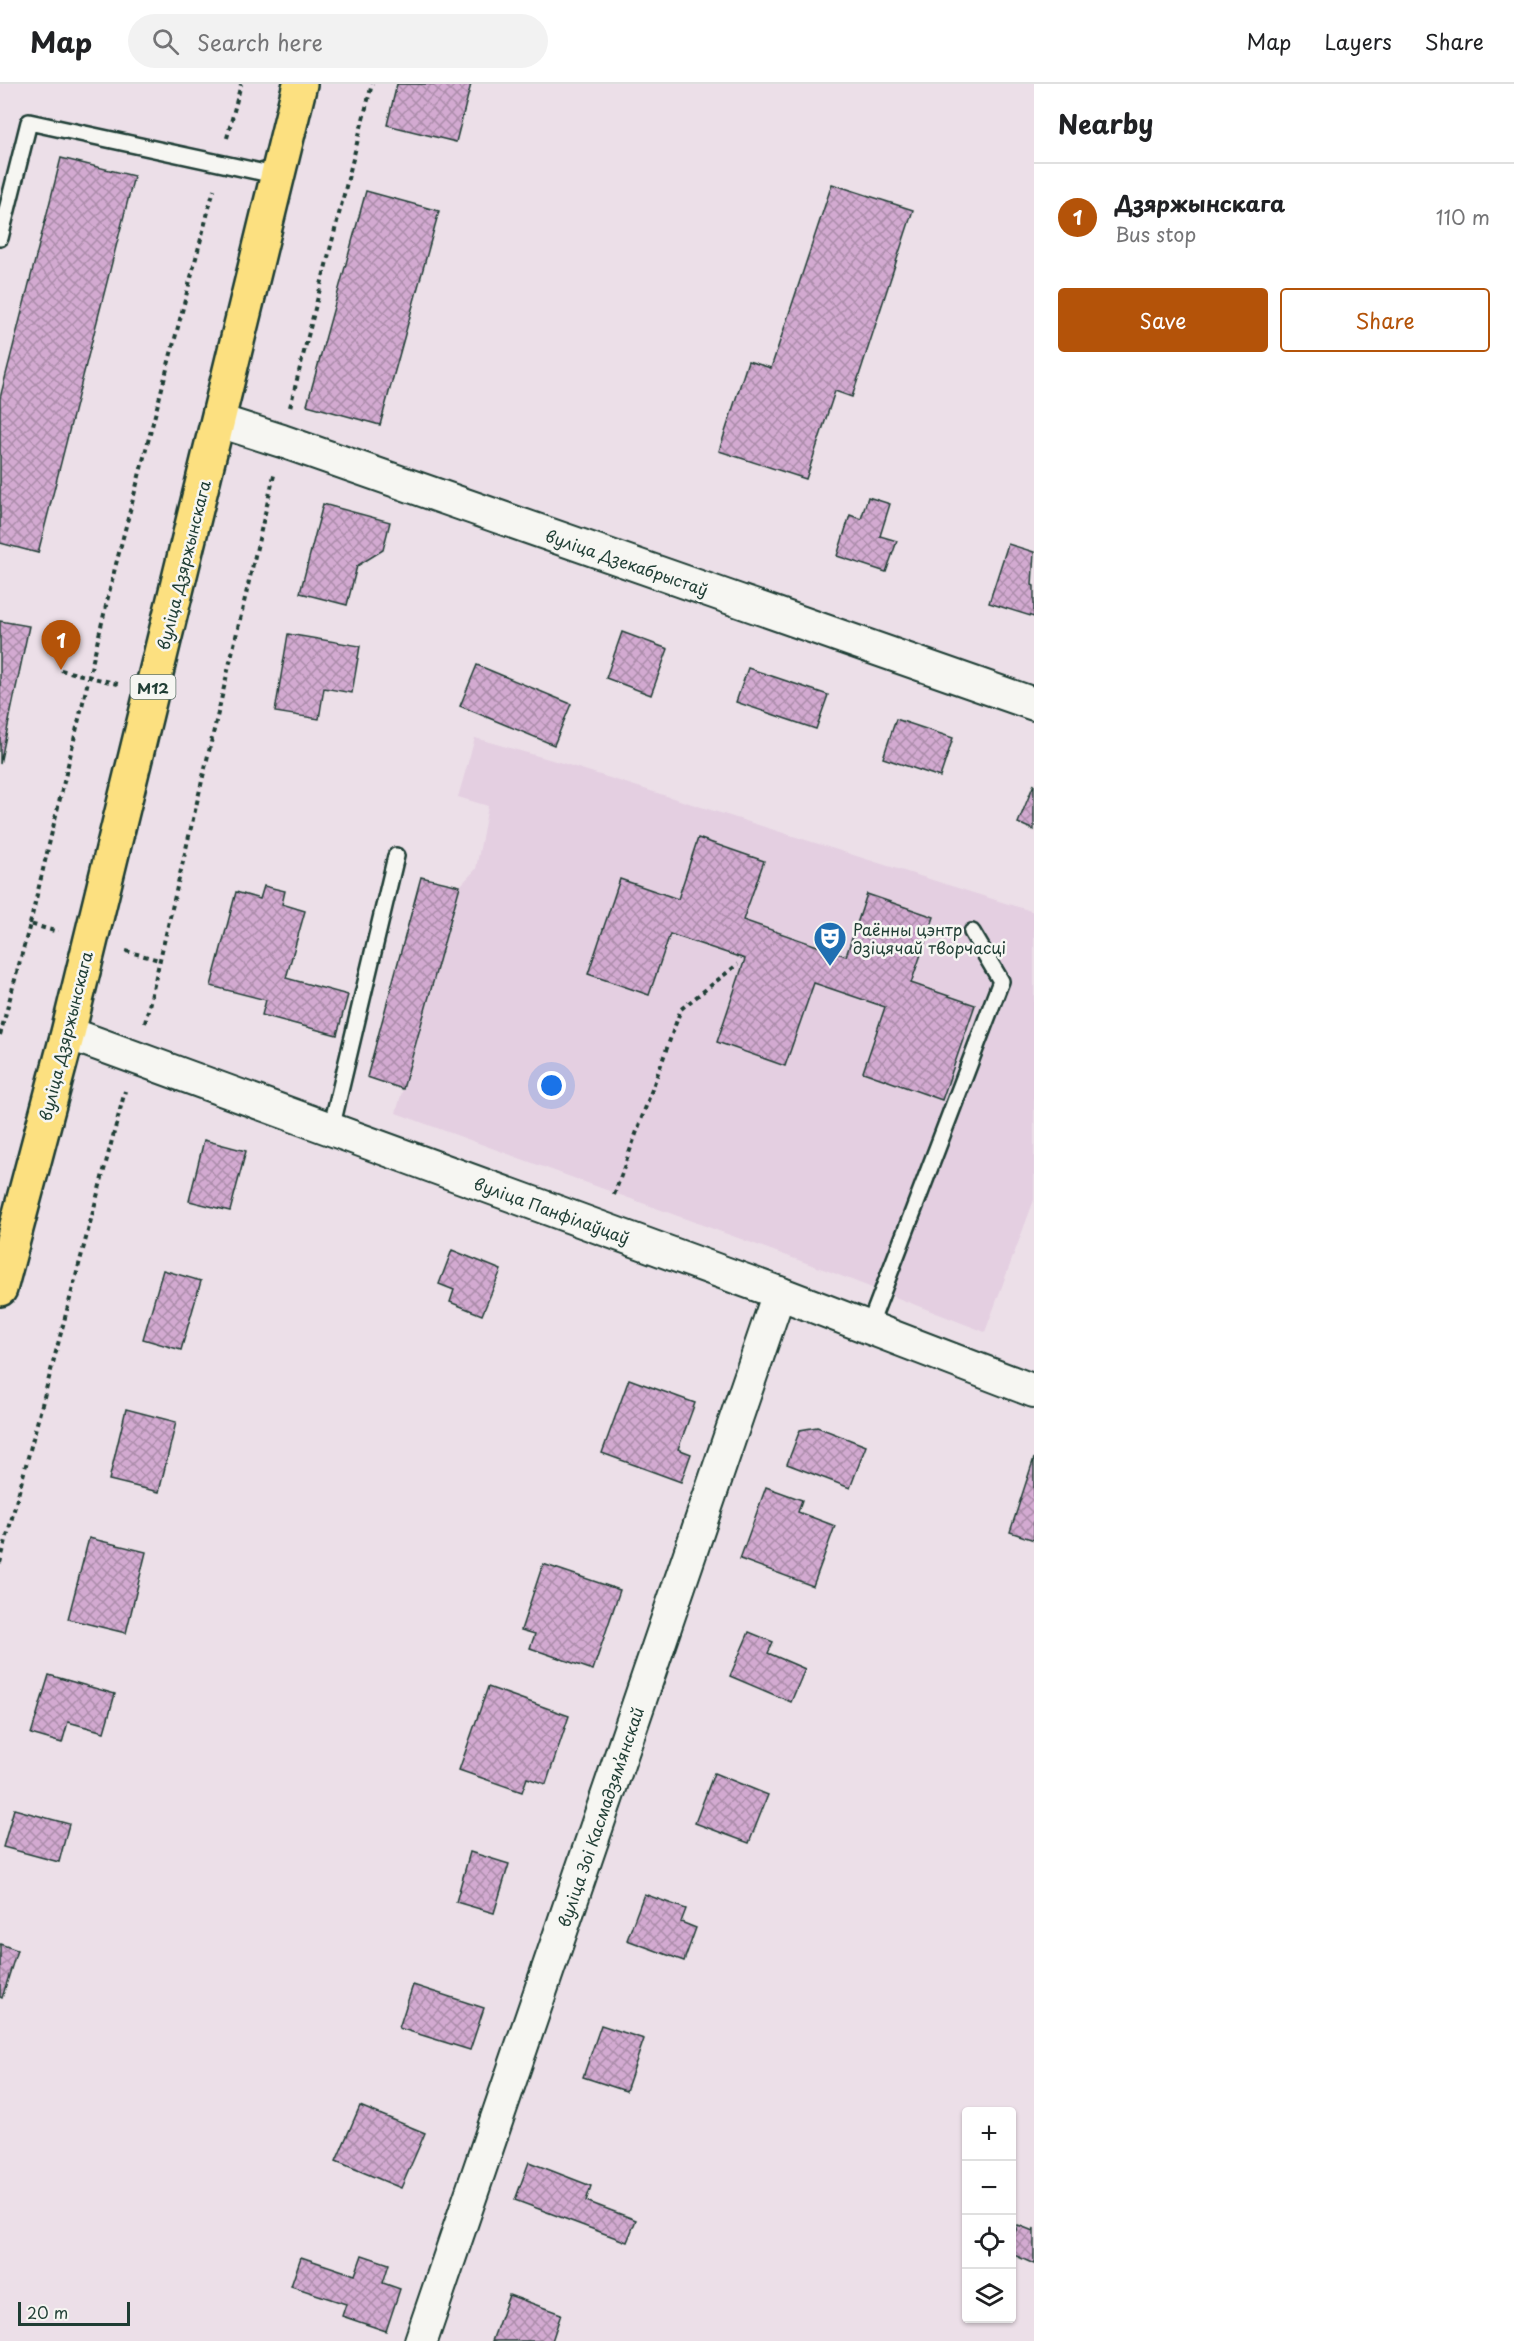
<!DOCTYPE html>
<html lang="en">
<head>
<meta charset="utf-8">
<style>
  :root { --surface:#fff; --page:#f2f2f2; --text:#202124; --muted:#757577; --line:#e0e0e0; --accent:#b45309 }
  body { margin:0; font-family:"Playpen Sans",sans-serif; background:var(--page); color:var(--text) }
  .controls { position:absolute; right:18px; bottom:18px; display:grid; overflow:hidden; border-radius:6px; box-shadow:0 2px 4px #0004 }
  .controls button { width:54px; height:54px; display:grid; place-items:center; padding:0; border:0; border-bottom:2px solid var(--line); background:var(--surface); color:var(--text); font:30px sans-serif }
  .scale { position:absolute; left:18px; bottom:15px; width:112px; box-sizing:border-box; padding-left:6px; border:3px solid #1f3d34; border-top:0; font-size:16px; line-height:21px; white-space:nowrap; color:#1f3d34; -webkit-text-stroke:4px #f6f6f2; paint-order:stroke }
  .you { position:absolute; left:552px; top:1002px; width:21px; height:21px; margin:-15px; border:4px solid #fff; border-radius:50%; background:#1a73e8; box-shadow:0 0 0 9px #1a73e833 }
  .badge { display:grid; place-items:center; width:39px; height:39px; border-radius:50%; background:var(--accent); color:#fff; font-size:20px; font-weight:700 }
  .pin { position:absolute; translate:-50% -50px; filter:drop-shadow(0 2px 3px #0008) }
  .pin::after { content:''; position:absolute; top:32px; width:21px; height:18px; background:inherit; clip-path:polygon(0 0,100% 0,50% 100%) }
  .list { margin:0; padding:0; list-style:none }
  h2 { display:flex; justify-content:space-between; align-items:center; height:78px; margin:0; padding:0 24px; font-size:26px }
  h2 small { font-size:20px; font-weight:400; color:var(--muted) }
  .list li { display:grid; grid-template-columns:39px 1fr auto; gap:18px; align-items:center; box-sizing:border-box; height:108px; padding:0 24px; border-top:2px solid var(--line) }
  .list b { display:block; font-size:22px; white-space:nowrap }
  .list p { margin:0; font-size:20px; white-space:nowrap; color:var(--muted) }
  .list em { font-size:20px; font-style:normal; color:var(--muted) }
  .actions { display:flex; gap:12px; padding:18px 24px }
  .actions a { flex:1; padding:14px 0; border:2px solid var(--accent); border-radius:6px; text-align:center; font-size:21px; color:var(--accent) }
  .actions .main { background:var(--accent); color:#fff }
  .icon { flex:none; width:33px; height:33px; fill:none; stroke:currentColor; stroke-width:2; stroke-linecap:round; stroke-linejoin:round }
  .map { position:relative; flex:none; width:1034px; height:2257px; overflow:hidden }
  header { display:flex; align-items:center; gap:36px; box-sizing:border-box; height:84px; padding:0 30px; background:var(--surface); border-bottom:2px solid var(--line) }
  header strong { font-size:28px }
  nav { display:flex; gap:33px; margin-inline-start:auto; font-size:21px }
  .search { width:420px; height:54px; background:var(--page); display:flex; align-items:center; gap:15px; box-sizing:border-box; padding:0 21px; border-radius:33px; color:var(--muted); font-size:22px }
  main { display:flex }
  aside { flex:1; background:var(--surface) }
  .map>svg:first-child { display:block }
</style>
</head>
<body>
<header>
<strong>Map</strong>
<div class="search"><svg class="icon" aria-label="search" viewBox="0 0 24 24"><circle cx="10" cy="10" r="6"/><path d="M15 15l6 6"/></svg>Search here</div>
<nav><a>Map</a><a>Layers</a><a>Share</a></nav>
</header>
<main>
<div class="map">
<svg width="1034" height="2257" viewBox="0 0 1034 2257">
  <defs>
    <pattern id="building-cross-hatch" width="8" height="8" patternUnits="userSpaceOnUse" patternTransform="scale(1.5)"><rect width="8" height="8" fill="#d3aad1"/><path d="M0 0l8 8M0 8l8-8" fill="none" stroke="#ab8caa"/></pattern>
  </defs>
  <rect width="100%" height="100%" fill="#ecdfe8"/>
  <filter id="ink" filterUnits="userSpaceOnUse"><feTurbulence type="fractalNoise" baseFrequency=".0167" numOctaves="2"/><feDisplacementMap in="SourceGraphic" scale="12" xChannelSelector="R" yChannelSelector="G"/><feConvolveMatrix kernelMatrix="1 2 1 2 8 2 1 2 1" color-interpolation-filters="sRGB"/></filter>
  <g filter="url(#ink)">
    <path fill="#e4cfe1" d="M 475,654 L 559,678 L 1034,828 L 1034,1116 L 985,1248 L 831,1188 L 396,1029 L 460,802 L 476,785 L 488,722 L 458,713 Z"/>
    <g fill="url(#building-cross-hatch)" stroke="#1f3d34" stroke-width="1.5">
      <path d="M 397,0 L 471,0 L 456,58 L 387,41 Z"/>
      <path d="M 61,74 L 134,92 L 38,469 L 0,459 L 0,314 Z"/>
      <path d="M 832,100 L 913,126 L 852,313 L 835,307 L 806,395 L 719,367 L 748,277 L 771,284 Z"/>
      <path d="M 366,107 L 439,127 L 380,341 L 307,321 Z"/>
      <path d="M 868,413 L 890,420 L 880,452 L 897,457 L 886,488 L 837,472 L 850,431 L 861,435 Z"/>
      <path d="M 323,420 L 390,438 L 383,466 L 357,482 L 347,521 L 300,509 Z"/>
      <path d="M 1008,460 L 1034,468 L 1032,501 L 1034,502 L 1034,533 L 989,519 Z"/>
      <path d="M 0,537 L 29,542 L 0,680 Z"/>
      <path d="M 622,548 L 668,565 L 651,611 L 606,594 Z"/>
      <path d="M 288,550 L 360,562 L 352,609 L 324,604 L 319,635 L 275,628 Z"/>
      <path d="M 477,581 L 571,620 L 554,661 L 460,622 Z"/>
      <path d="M 748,584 L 828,611 L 816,645 L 736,618 Z"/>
      <path d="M 896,635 L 953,654 L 940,693 L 883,674 Z"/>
      <path d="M 1034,700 L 1034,746 L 1018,739 Z"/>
      <path d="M 698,754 L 764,777 L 743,836 L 846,872 L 867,810 L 934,833 L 911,899 L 975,921 L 942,1016 L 863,988 L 885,923 L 814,899 L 785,982 L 717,958 L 745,875 L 670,850 L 649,911 L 588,890 L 620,795 L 678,815 Z"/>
      <path d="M 421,793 L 460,802 L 403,1005 L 367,993 Z"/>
      <path d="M 264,802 L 285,807 L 282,820 L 305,827 L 286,894 L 348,911 L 337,951 L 262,931 L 266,916 L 211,902 L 236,808 L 260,815 Z"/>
      <path d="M 204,1056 L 246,1067 L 230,1127 L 189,1117 Z"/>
      <path d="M 452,1166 L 501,1186 L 482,1231 L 450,1218 L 454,1206 L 439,1200 Z"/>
      <path d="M 163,1186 L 201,1197 L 181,1266 L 143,1255 Z"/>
      <path d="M 629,1295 L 695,1319 L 678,1365 L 691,1370 L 681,1398 L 602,1369 Z"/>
      <path d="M 126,1325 L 176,1338 L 159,1408 L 109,1396 Z"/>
      <path d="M 817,1343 L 866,1362 L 850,1404 L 787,1380 L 800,1346 Z"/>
      <path d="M 1034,1374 L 1034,1456 L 1010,1448 Z"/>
      <path d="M 766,1403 L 802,1416 L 798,1428 L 835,1442 L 813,1502 L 740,1475 Z"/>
      <path d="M 89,1454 L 146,1468 L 126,1549 L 68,1535 Z"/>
      <path d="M 543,1480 L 620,1506 L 593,1586 L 530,1564 L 535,1550 L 521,1546 Z"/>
      <path d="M 749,1548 L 773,1558 L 768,1569 L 805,1585 L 791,1618 L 730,1592 Z"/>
      <path d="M 49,1591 L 115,1610 L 104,1648 L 68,1638 L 62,1659 L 31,1650 Z"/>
      <path d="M 488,1603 L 569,1632 L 546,1700 L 527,1694 L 522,1708 L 459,1686 Z"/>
      <path d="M 714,1689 L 768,1711 L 749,1759 L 695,1739 Z"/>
      <path d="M 14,1725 L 69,1740 L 59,1778 L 3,1763 Z"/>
      <path d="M 470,1768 L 509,1780 L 494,1829 L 456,1818 Z"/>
      <path d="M 644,1810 L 686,1825 L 681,1838 L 696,1844 L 684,1877 L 627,1856 Z"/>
      <path d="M 0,1860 L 17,1866 L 2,1914 L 0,1913 Z"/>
      <path d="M 413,1901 L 484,1924 L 470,1966 L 399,1944 Z"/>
      <path d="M 601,1941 L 644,1955 L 626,2007 L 583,1993 Z"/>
      <path d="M 360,2022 L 425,2049 L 401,2104 L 336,2077 Z"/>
      <path d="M 529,2078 L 591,2102 L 586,2117 L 636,2136 L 627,2158 L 515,2116 Z"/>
      <path d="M 1018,2141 L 1033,2147 L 1034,2144 L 1034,2180 L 1012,2170 L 1012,2156 Z"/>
      <path d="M 362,2171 L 389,2180 L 383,2199 L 400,2205 L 386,2247 L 342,2232 L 346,2220 L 291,2202 L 301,2173 L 355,2191 Z"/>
      <path d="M 509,2211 L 561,2230 L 552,2257 L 492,2257 Z"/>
    </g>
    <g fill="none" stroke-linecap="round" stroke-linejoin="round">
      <defs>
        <g id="service">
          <path d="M 0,154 L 29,38 L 279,92"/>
          <path d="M 331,1045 L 396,772"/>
          <path d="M 869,1243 L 1001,897 L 972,848"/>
        </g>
        <g id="minor">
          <path d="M 219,337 L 282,357 L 1034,620"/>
          <path d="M 68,949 L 779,1209 L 1034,1307"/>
          <path d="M 421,2257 L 779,1209"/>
        </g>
        <path id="primary" d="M 0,1205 L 68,949 L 300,0"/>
      </defs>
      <use href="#service" stroke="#1f3d34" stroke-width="20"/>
      <use href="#minor" stroke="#1f3d34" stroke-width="36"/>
      <use href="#primary" stroke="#1f3d34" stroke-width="38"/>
      <g stroke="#1f3d34" stroke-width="4" stroke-dasharray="4.5 4.5" stroke-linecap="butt">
        <path d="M 227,54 L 241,0"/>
        <path d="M 290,323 L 372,0"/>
        <path d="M 61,586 L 118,600"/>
        <path d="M 30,840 L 115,484 L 214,105"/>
        <path d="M 126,867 L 159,876"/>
        <path d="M 145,939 L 274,391"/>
        <path d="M 0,951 L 30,840 L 58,848"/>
        <path d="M 614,1111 L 681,925 L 738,880"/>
        <path d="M 0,1479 L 125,1007"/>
      </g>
      <use href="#service" stroke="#f6f6f2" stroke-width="15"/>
      <use href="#minor" stroke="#f6f6f2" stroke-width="32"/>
      <use href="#primary" stroke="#fce080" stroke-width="33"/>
    </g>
  </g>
  <defs>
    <symbol id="theatre-pin" viewBox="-11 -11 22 30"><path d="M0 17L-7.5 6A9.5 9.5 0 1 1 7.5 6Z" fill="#1f6fb2" stroke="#f6f6f2"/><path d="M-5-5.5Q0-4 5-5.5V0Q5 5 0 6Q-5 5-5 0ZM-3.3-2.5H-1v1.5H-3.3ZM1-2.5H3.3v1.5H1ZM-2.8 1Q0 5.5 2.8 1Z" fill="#fff"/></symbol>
  </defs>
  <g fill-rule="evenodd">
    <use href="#theatre-pin" x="811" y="835" width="38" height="52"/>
  </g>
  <g text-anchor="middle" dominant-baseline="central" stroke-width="5" stroke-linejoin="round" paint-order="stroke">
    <rect fill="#f6f6f2" stroke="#60746d" stroke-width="1.5" x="130.5" y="591" width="45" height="24" rx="4.5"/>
    <g font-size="15" font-weight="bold" fill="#1f3d34">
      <text x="153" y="603">М12</text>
    </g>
    <g font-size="16" fill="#1f3d34" stroke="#f6f6f2">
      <text transform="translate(627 478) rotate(19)">вуліца Дзекабрыстаў</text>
      <text transform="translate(183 481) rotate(-76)">вуліца Дзяржынскага</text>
      <text transform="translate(65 952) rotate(-76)">вуліца Дзяржынскага</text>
      <text transform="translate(552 1126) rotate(20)">вуліца Панфілаўцаў</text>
      <text transform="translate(600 1733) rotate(-71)">вуліца Зоі Касмадзямʼянскай</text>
    </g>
    <g font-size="16" fill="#1f3d34" stroke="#f6f6f2" text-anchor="start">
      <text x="853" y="845">Раённы цэнтр<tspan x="853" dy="18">дзіцячай творчасці</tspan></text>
    </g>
  </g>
</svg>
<div class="controls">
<button>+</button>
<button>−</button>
<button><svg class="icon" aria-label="locate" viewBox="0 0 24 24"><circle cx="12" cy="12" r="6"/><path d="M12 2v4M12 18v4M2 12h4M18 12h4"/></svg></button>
<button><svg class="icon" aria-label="layers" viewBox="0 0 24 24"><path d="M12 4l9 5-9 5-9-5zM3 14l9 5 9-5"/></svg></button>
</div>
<div class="scale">20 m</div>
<div class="you"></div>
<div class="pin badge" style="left:61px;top:586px">1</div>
</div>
<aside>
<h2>Nearby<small></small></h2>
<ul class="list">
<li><span class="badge">1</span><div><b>Дзяржынскага</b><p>Bus stop</p></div><em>110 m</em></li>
</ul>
<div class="actions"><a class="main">Save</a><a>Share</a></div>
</aside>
</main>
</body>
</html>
